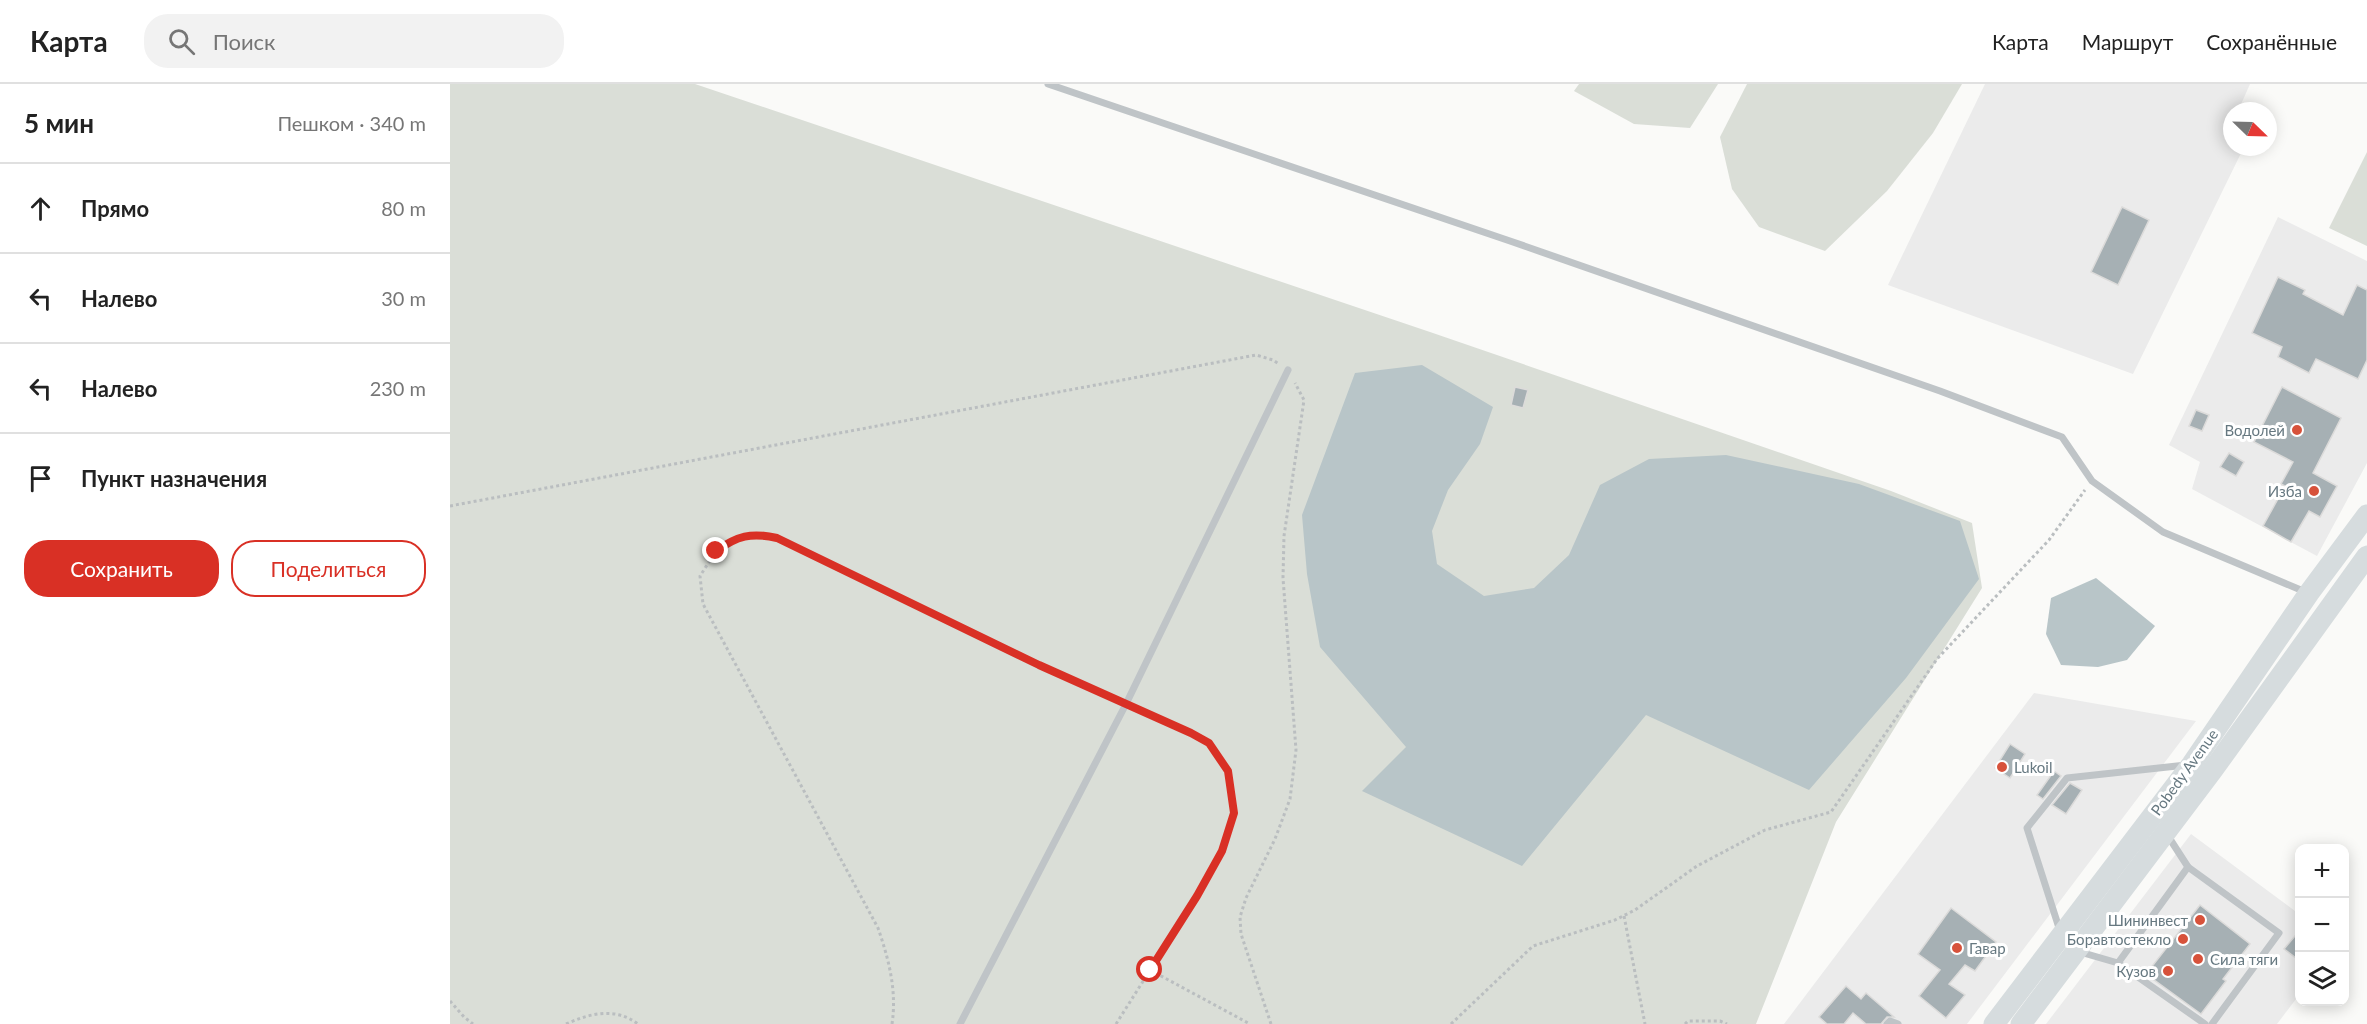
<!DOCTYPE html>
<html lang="ru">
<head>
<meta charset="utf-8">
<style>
  :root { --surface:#fff; --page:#f2f2f2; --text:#222; --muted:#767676; --line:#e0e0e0; --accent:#d93025 }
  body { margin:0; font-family:Lato,sans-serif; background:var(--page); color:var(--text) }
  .controls { position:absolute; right:18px; bottom:18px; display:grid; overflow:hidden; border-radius:12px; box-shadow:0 3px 15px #0003 }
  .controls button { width:54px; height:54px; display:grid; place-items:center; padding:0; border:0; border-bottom:2px solid var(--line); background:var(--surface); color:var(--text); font:30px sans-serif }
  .compass { position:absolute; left:1773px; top:18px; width:54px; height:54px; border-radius:50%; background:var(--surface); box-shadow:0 3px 15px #0003; rotate:113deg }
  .stop { position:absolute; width:18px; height:18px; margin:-14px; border:4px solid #d93025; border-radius:50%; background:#fff }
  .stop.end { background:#d93025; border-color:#fff; box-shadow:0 2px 6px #0008 }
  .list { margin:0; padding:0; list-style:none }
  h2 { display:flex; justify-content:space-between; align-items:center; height:78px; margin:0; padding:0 24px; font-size:26px }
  h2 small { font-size:20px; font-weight:400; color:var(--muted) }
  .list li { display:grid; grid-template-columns:39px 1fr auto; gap:18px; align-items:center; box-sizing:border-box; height:90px; padding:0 24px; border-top:2px solid var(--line) }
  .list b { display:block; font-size:22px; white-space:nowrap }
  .list em { font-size:20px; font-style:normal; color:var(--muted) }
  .actions { display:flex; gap:12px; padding:18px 24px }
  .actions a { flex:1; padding:14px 0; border:2px solid var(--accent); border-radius:24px; text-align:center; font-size:21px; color:var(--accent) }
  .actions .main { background:var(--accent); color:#fff }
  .icon { flex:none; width:33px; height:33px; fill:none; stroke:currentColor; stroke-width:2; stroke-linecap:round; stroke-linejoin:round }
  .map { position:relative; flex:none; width:1917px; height:940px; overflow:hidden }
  header { display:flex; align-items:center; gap:36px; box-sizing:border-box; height:84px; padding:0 30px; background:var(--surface); border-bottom:2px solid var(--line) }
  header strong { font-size:28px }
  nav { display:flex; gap:33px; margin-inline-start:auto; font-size:21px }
  .search { width:420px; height:54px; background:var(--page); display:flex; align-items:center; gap:15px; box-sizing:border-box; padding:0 21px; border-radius:24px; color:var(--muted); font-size:22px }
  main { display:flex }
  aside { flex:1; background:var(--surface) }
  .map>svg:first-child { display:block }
</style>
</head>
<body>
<header>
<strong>Карта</strong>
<div class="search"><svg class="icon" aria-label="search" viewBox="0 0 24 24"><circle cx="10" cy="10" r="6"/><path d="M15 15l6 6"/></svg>Поиск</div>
<nav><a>Карта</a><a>Маршрут</a><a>Сохранённые</a></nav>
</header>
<main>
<aside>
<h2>5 мин<small>Пешком · 340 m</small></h2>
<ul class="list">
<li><svg class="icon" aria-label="ahead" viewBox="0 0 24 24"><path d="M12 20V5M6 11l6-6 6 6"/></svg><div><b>Прямо</b></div><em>80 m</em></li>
<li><svg class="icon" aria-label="left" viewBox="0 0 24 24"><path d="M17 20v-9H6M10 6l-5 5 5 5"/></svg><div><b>Налево</b></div><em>30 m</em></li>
<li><svg class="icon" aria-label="left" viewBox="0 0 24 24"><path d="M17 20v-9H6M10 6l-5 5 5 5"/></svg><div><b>Налево</b></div><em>230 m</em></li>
<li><svg class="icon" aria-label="arrive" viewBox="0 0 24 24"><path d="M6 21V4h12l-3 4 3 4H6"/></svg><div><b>Пункт назначения</b></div></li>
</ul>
<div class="actions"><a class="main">Сохранить</a><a>Поделиться</a></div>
</aside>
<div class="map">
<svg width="1917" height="940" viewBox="0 0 1917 940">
  <rect width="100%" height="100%" fill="#fafaf8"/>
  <g fill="#ebebeb">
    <path d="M 1535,0 L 1800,0 L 1788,27 L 1782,27 L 1782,63 L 1794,63 L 1683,290 L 1438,201 Z"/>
    <path d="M 1828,133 L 1917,177 L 1917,379 L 1867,472 L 1742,405 L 1750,378 L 1719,361 Z"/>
    <path d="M 1584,609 L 1746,637 L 1517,940 L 1334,940 Z"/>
    <path d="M 1741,750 L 1849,830 L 1849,911 L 1827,940 L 1596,940 Z"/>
  </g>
  <g fill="#daded7">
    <path d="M 0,0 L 245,0 L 980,248 L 1441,407 L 1522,439 L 1532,504 L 1386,738 L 1306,940 L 0,940 Z"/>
    <path d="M 1129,0 L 1268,0 L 1240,44 L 1184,40 L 1124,7 Z"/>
    <path d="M 1297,0 L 1512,0 L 1483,49 L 1437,107 L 1375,167 L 1309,143 L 1282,105 L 1270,53 Z"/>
    <path d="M 1917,68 L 1917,162 L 1879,144 Z"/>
  </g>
  <g fill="#b8c5c8">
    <path d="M 972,281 L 1043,323 L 1030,360 L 998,406 L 982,447 L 987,480 L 1034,512 L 1084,504 L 1119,471 L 1150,401 L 1199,375 L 1276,371 L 1409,400 L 1510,437 L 1529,495 L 1456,594 L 1359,706 L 1196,631 L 1072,782 L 912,707 L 956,663 L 870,563 L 857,490 L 852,431 L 905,289 Z"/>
    <path d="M 1646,494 L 1705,542 L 1677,576 L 1648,583 L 1611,581 L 1596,550 L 1601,514 Z"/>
  </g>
  <g fill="#a6b0b4" stroke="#dcdbda" stroke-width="1.5">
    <path d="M 1672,123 L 1699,136 L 1668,201 L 1641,188 Z"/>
    <path d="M 1828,193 L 1855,206 L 1853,210 L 1893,231 L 1907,201 L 1917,206 L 1917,276 L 1908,295 L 1866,275 L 1859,289 L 1828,273 L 1832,263 L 1802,249 Z"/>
    <path d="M 1065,303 L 1078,306 L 1073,324 L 1061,321 Z"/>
    <path d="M 1832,303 L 1891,334 L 1863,389 L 1887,402 L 1870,433 L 1859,427 L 1841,458 L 1813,442 L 1835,402 L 1831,400 L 1843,378 L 1804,358 Z"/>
    <path d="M 1746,326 L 1759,331 L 1752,347 L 1739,342 Z"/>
    <path d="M 1779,369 L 1794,378 L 1786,392 L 1770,383 Z"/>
    <path d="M 1560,660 L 1575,670 L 1560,694 L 1545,684 Z"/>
    <path d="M 1604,687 L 1611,692 L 1593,715 L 1587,711 Z"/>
    <path d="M 1620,699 L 1632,706 L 1616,730 L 1602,721 Z"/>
    <path d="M 1750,821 L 1800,860 L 1773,895 L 1776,897 L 1751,930 L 1696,890 Z"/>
    <path d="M 1501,824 L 1546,858 L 1525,887 L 1515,881 L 1499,900 L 1515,911 L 1496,934 L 1469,912 L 1490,886 L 1468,870 Z"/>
    <path d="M 1850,846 L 1850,877 L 1834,865 Z"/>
    <path d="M 1396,902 L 1411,915 L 1416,909 L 1444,933 L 1437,933 L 1431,940 L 1416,940 L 1403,929 L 1394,940 L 1377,940 L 1369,933 Z"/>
  </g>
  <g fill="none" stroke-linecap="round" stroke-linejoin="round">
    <g stroke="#babec0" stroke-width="3" stroke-dasharray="3 3" stroke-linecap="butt">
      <path d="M 0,422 L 806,271 L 823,276 L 829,280"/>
      <path d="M 1174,832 L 1195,940"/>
      <path d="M 700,886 L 800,940"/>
      <path d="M 0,917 L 14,933 L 23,940"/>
      <path d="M 116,940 C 141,929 165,923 188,940"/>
      <path d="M 442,940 C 447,907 439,876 428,844 L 253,520 L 250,492 L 266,467 L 284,455 L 309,450 L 327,455 L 666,615"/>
      <path d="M 666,940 L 747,812 L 772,767 L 784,729 L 778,687 L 759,659 L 741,649 L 685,624"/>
      <path d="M 821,940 L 791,850 L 790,833 L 796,814 L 825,755 L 840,715 L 846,666 L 833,494 L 834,452 L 854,316 L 845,299"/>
      <path d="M 1001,940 L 1083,862 L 1165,836 L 1185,826 L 1247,782 L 1315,746 L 1381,728 L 1487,575 L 1599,456 L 1635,406"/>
      <path d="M 1235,940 L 1238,937 L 1270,937 L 1277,940"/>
    </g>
    <g stroke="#bfc4c7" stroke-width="7">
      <path d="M 598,0 L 1060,157 L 1490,307 L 1612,353 L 1642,397 L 1713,448 L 1858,509"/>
      <path d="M 1738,783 L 1829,849 L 1762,940"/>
      <path d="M 1610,847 L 1577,744 L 1617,694 L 1736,681"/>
      <path d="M 1630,868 L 1668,879 L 1738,783 L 1718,752"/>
      <path d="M 1668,879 L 1755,940"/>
      <path d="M 510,940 L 676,620 L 838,286"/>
      <path d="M 1437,940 L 1440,937 L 1448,940"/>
    </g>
    <g stroke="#d6dcde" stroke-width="21">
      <path d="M 1544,940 L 1742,680 L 1859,509 L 1917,431"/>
      <path d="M 1571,940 L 1762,687 L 1917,472"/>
    </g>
  </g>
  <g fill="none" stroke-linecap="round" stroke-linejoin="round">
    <path stroke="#d93025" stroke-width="8" d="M 266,467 C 287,452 301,448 327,454 L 589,581 L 741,649 L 759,659 L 778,687 L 784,729 L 772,767 L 747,812 L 700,886"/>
  </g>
  <g fill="#d7523b" stroke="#fff" stroke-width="2">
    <circle cx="1847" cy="346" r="6"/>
    <circle cx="1864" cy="407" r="6"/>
    <circle cx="1552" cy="683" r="6"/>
    <circle cx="1750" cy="836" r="6"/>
    <circle cx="1733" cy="855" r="6"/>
    <circle cx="1507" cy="864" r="6"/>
    <circle cx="1748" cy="875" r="6"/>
    <circle cx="1718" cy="887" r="6"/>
  </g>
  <g text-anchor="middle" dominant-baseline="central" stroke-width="6" stroke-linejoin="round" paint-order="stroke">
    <g font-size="15" fill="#667880" stroke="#fff" text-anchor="end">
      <text x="1835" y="346">Водолей</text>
      <text x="1852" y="407">Изба</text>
      <text x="1564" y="683" text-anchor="start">Lukoil</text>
      <text x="1738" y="836">Шининвест</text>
      <text x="1721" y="855">Боравтостекло</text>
      <text x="1519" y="864" text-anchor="start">Гавар</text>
      <text x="1760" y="875" text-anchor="start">Сила тяги</text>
      <text x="1706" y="887">Кузов</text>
    </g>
    <g font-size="15" fill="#667880" stroke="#fff">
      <text transform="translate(1734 688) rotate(-54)">Pobedy Avenue</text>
    </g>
  </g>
</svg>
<div class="controls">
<button>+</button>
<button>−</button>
<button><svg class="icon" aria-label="layers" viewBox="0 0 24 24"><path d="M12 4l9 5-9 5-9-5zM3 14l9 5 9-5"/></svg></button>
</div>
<svg class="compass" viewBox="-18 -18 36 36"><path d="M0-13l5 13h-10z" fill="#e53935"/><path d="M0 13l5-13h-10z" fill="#767676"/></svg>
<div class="stop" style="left:700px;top:886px"></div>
<div class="stop end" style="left:266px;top:467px"></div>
</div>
</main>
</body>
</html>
